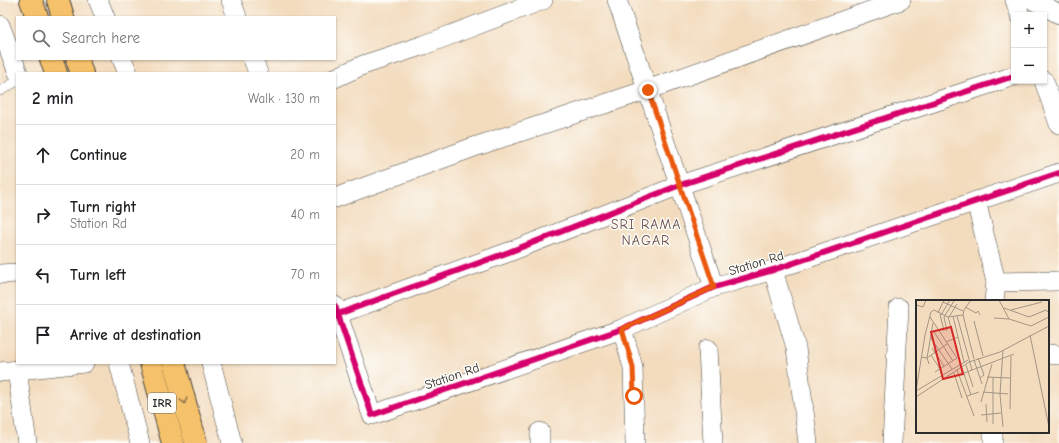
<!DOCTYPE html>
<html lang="en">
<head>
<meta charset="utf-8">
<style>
  :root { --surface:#fff; --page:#f2f2f2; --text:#202124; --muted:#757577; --line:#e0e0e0 }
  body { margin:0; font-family:"Comic Neue",sans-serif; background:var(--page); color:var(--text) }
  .controls { position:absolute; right:12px; top:12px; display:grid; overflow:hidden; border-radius:0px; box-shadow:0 1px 3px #0004 }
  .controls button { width:36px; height:36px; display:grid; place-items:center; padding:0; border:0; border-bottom:1px solid var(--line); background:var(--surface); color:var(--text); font:20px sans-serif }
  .stop { position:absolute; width:12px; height:12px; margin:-9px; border:3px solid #ea580c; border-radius:50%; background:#fff }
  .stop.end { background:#ea580c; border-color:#fff; box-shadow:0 1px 4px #0008 }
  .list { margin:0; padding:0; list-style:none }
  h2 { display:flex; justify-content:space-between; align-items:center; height:52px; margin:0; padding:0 16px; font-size:17px }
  h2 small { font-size:13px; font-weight:400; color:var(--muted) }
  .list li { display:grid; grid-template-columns:26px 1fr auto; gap:12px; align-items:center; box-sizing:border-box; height:60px; padding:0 16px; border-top:1px solid var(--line) }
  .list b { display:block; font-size:15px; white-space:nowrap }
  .list p { margin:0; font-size:13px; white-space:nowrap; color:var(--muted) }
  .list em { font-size:13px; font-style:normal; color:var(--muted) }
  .icon { flex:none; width:22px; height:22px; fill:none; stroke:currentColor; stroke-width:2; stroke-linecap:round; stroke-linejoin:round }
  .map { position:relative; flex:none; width:1059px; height:443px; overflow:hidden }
  .search { position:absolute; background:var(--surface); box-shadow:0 1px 3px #0004; left:16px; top:16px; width:320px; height:44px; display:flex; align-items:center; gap:10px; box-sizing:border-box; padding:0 14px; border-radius:0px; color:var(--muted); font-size:15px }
  .panel { position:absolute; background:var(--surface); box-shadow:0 1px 3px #0004; left:16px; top:72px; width:320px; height:292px; border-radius:0px }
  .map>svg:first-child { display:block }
</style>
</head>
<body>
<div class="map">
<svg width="1059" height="443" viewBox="0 0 1059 443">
  <rect width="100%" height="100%" fill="#fdfcf7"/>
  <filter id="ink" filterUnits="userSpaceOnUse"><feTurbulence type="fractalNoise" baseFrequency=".025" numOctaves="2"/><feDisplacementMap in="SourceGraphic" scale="8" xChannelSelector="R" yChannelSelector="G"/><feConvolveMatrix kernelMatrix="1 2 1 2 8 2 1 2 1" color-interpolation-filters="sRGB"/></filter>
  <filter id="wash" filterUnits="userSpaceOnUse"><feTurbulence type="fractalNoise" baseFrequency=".012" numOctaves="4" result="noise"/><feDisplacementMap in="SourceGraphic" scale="16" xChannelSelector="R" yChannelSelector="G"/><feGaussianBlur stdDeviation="0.9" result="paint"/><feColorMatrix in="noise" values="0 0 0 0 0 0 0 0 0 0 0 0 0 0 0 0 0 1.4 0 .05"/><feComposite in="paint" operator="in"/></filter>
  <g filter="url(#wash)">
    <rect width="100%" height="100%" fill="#f3dcbe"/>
  </g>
  <g filter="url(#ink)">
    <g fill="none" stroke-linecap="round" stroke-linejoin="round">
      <defs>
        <path id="service" d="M 0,91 L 17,81"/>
        <g id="minor">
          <path d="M 98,0 L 105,17"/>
          <path d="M 231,0 L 237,17"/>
          <path d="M 617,0 L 714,287"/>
          <path d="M 1015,0 L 1020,15"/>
          <path d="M 1033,0 L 1059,14"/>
          <path d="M 0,25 L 18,73"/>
          <path d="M 122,59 L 128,73"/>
          <path d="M 253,59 L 258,73"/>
          <path d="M 335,78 L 363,65 L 424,45 L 543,0"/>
          <path d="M 1044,81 L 1059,124"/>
          <path d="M 335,198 L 474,147 L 647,90 L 901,0"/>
          <path d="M 976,201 L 996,282 L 994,301"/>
          <path d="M 773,270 L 796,348 L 808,443"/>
          <path d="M 0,274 L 17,273"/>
          <path d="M 996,282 L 1059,281"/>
          <path d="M 335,306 L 372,415 L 622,329 L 714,287 L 773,270 L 1059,173"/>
          <path d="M 338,314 L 509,252 L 680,185 L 1014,76"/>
          <path d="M 622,329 L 633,367 L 635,443"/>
          <path d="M 708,349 L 713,443"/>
          <path d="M 1048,354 L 1059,355"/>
          <path d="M 119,363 L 140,443"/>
          <path d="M 211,363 L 232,443"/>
          <path d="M 17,370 L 27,443"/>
          <path d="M 0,372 L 84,363"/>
          <path d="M 540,432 L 540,443"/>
          <path d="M 993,432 L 993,443"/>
          <path d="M 892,443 L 899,308"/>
        </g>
        <g id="primary">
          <path d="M 31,0 L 37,17"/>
          <path d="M 58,0 L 63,17"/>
          <path d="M 51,59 L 56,73"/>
          <path d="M 77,59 L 82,73"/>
          <path d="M 151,363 L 173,443"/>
          <path d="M 174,363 L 196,443"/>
        </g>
      </defs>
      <use href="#service" stroke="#494641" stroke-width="10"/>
      <use href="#minor" stroke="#494641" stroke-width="20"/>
      <use href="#primary" stroke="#494641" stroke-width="24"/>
      <use href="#service" stroke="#fff" stroke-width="9"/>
      <use href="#minor" stroke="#fff" stroke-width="19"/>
      <use href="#primary" stroke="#f5c16b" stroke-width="22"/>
      <defs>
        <g id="cycleway">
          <path d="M 335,306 L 372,415 L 622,329 L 714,287 L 773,270 L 1059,173"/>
          <path d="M 338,314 L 509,252 L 680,185 L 1014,76"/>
        </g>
      </defs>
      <use href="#cycleway" stroke="#fdfcf7" stroke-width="8"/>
      <use href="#cycleway" stroke="#d6006c" stroke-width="6"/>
    </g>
    <defs><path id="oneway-chevron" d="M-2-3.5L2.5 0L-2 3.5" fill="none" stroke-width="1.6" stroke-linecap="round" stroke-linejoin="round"/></defs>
    <use stroke="#90764b" href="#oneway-chevron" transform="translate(184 401) rotate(75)"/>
  </g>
  <g fill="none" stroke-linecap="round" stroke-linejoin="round" filter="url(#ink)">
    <path stroke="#ea580c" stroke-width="5" d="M 634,396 L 633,367 L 622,329 L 714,287 L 648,90"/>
  </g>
  <g text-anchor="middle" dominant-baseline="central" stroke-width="3" stroke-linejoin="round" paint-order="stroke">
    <rect fill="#fdfcf7" stroke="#6a6a68" stroke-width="1" x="148" y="393" width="28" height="20" rx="3"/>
    <g font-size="12" font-weight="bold" fill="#2b2b2b">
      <text x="162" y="403">IRR</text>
    </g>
    <g font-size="13" fill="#2b2b2b" stroke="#fdfcf7">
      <text transform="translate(756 263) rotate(-17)">Station Rd</text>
      <text transform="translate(452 376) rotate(-19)">Station Rd</text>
    </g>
    <g font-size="14" letter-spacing="1" fill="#694e4c" stroke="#fdfcf7">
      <text x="646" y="224">SRI RAMA<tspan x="646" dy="16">NAGAR</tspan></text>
    </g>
  </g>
  <g transform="translate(916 300)">
    <rect width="133" height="133" fill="#f3dcbe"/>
    <path fill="none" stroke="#a39583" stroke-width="1" d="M 55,0 L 48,10 L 47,15 L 58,59M 83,0 L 93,19M 27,2 L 47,11M 0,5 L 7,7 L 10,0M 49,7 L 60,13 L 62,11 L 64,15M 88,8 L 113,17 L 130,10 L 133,13M 95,10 L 126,2M 22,13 L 28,0M 24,14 L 28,31M 25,15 L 34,0M 47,15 L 32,17 L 18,10 L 15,12 L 9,35 L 0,91 L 52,60M 37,16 L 48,62M 41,16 L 56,70M 14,17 L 41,58 L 19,72M 32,17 L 39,43M 33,17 L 41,4M 78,18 L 93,19 L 115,26 L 133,17M 58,21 L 67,56M 31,31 L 28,17 L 38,1M 18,32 L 37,61M 114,35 L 133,127M 14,37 L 36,69M 30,42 L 42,37M 16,48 L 28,66M 15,55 L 24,69M 5,57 L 11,58 L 31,44M 62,58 L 68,75 L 64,78M 58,60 L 66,84M 13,64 L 11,58 L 17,23M 50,65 L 57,87M 46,68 L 55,95M 41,70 L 58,116M 38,73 L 46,98M 43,75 L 98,54M 71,77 L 94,78M 67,92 L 92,94M 51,96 L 63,92M 0,97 L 53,62 L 84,52 L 133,26M 65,102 L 76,64M 70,104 L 71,122M 94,109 L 95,56M 65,115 L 85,113M 77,124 L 77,77M 87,127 L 84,94 L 87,50"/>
    <path fill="#d62828" fill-opacity="0.15" stroke="#d62828" stroke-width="2" d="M 35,27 L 47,74 L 27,79 L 15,32 Z"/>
    <rect width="133" height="133" fill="none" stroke="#2b2b2b" stroke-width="2"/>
  </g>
</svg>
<div class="controls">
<button>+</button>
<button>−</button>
</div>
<div class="stop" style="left:634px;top:396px"></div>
<div class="stop end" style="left:648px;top:90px"></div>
<div class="search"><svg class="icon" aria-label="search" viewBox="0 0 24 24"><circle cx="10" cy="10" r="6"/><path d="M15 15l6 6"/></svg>Search here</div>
<section class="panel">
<h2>2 min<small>Walk · 130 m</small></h2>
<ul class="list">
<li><svg class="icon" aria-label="ahead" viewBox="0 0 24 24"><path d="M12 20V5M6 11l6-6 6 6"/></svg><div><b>Continue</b></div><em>20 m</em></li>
<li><svg class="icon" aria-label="right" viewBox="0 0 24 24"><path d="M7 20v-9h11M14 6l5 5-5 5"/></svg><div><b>Turn right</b><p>Station Rd</p></div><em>40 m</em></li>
<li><svg class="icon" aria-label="left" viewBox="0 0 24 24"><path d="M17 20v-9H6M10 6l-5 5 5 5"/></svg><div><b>Turn left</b></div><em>70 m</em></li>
<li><svg class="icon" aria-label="arrive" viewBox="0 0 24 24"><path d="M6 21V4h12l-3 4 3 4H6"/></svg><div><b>Arrive at destination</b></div></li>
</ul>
</section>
</div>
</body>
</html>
